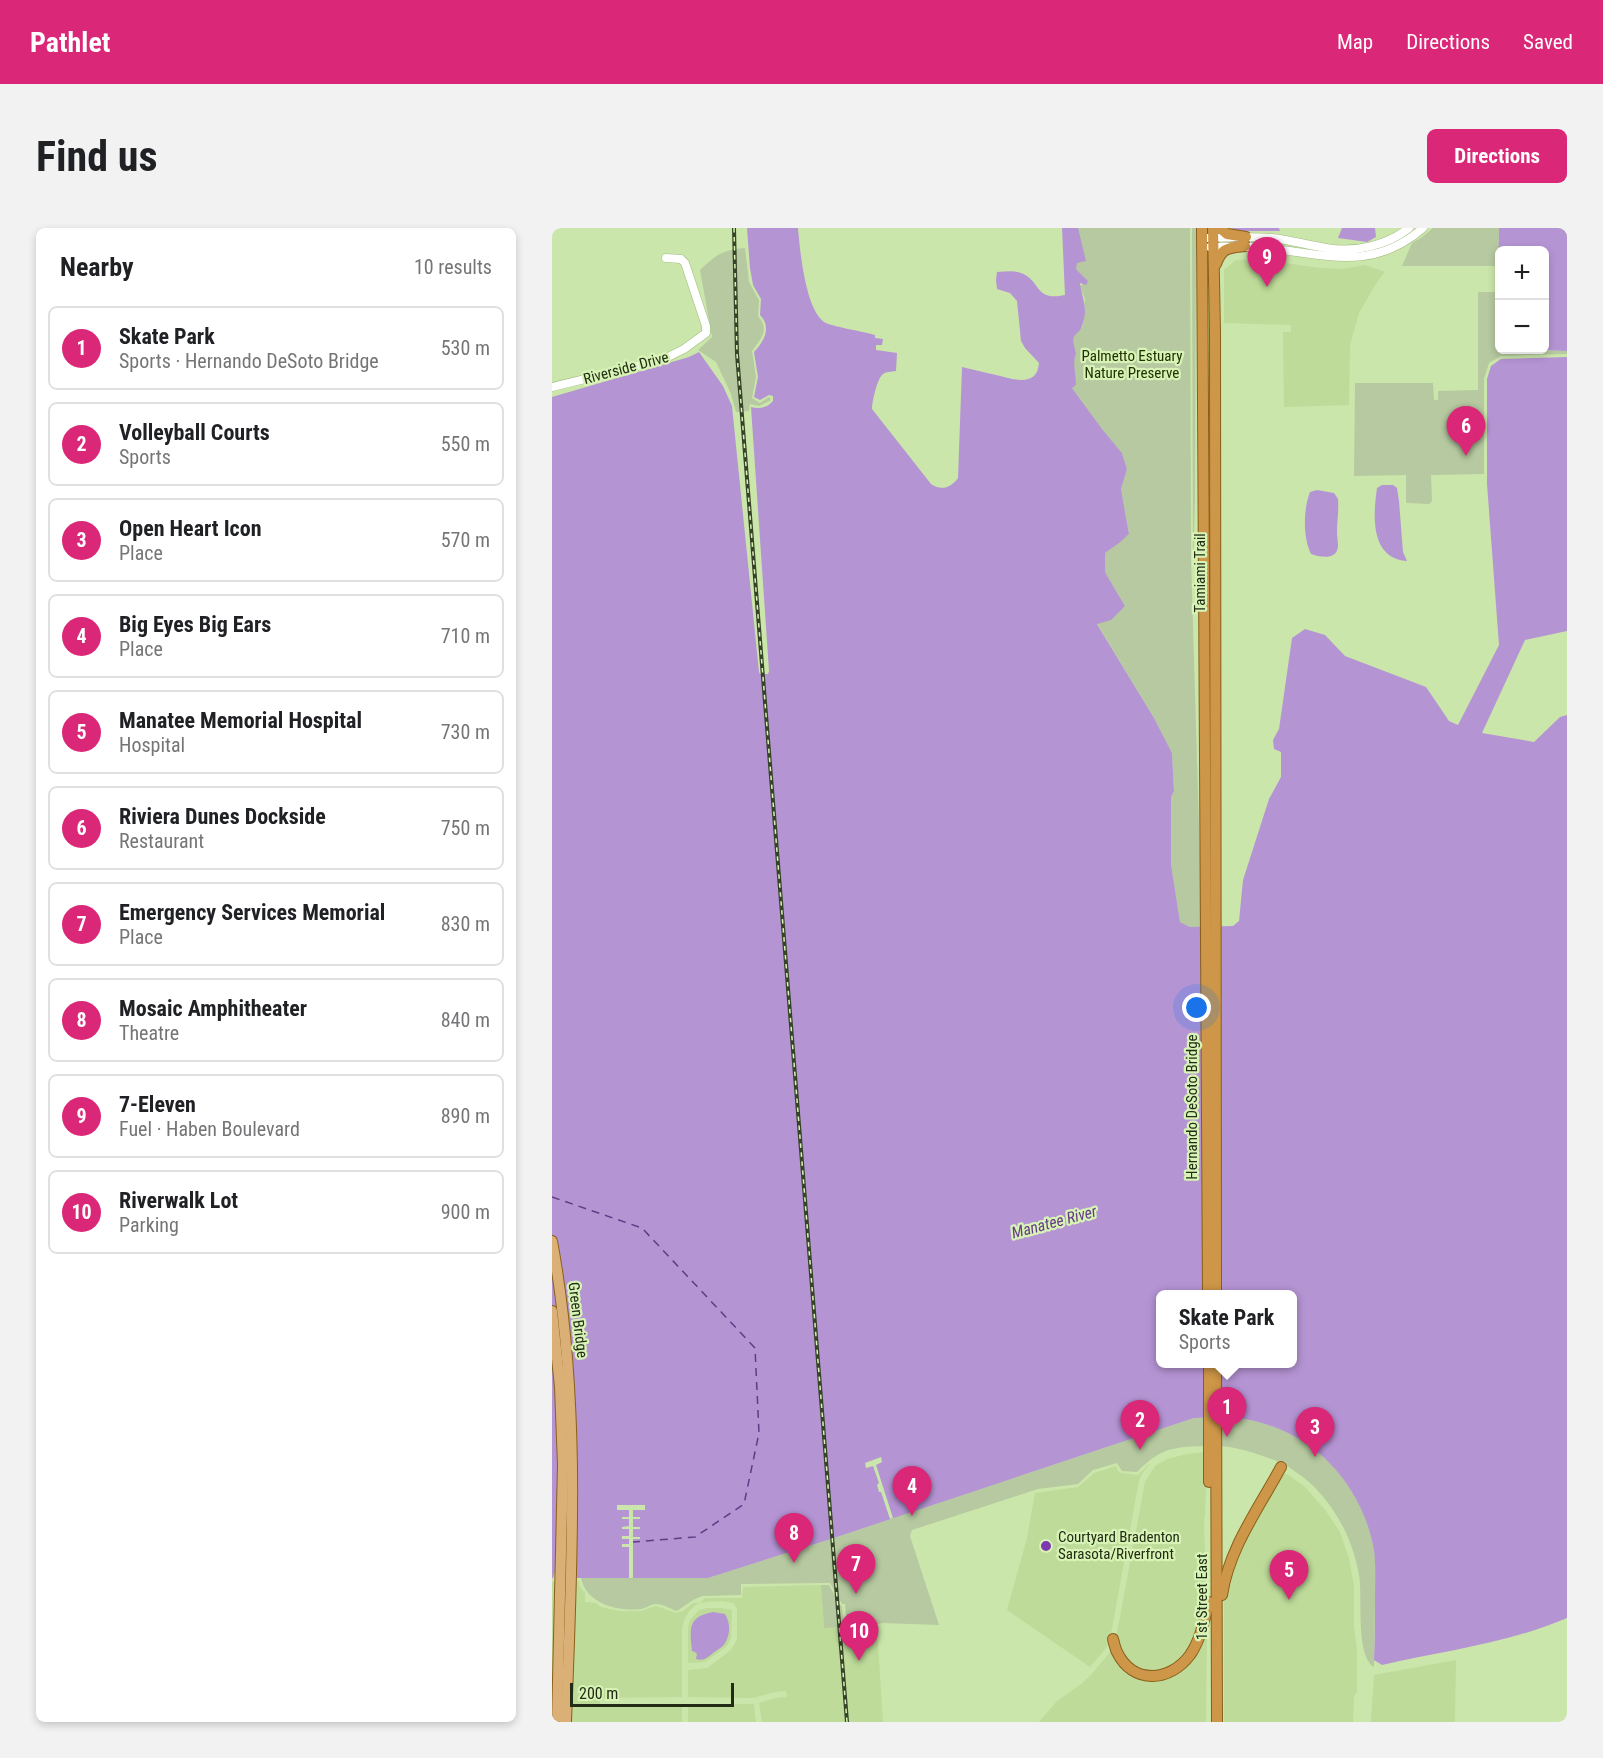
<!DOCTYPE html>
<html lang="en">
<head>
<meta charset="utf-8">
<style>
  :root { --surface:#fff; --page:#f2f2f2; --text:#202124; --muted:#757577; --line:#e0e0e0; --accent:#db2777 }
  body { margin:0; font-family:"Roboto Condensed",sans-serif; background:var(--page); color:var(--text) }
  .controls { position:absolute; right:18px; top:18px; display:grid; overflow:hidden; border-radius:9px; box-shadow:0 3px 9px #0003 }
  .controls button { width:54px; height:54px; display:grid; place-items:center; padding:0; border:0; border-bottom:2px solid var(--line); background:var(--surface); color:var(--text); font:30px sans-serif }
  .scale { position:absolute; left:18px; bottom:15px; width:164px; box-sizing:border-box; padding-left:6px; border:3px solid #222c15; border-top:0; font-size:16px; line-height:21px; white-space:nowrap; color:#222c15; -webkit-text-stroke:4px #d8f3b6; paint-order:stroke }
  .you { position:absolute; left:645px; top:780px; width:21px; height:21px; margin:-15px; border:4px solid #fff; border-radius:50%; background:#1a73e8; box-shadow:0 0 0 9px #1a73e833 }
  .badge { display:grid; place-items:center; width:39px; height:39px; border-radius:50%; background:var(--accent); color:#fff; font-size:20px; font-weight:700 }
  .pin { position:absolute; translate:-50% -50px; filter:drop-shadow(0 2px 3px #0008) }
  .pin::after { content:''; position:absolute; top:32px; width:21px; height:18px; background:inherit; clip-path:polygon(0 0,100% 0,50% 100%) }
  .popup { position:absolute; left:604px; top:1062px; width:141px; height:78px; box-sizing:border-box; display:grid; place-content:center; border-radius:9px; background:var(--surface); filter:drop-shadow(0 2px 4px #0005); font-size:20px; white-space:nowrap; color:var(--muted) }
  .popup b { font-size:22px; color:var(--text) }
  .popup::after { content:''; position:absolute; left:50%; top:100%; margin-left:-12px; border:12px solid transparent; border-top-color:var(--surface) }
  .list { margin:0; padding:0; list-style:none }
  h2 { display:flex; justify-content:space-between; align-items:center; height:78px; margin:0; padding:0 24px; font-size:26px }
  h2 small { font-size:20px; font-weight:400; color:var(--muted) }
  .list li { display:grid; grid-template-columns:39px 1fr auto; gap:18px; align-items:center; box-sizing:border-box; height:84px; margin:0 12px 12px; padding:0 12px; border:2px solid var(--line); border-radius:9px }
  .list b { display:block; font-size:22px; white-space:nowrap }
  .list p { margin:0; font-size:20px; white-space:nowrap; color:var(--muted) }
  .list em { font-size:20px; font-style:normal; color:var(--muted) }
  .map { position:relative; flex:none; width:1015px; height:1494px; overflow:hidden; border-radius:9px }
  header { display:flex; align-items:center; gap:36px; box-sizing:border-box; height:84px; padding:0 30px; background:var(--accent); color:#fff }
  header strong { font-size:28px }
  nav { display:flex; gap:33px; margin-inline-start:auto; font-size:21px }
  .intro { display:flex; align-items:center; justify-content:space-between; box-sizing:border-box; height:144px; padding:0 36px }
  h1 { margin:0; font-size:42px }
  .button { padding:15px 27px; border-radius:9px; background:var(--accent); color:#fff; font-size:21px; font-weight:700 }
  main { display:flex; gap:36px; padding:0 36px }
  aside { flex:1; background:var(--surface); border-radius:9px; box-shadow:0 3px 9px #0003 }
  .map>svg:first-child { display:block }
</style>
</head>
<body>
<header>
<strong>Pathlet</strong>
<nav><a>Map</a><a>Directions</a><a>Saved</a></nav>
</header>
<div class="intro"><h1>Find us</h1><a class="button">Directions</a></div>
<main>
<aside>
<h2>Nearby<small>10 results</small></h2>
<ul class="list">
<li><span class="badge">1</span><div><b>Skate Park</b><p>Sports · Hernando DeSoto Bridge</p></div><em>530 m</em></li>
<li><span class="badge">2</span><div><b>Volleyball Courts</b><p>Sports</p></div><em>550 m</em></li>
<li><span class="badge">3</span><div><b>Open Heart Icon</b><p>Place</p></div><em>570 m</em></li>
<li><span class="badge">4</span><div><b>Big Eyes Big Ears</b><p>Place</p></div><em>710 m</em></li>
<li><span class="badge">5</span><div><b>Manatee Memorial Hospital</b><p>Hospital</p></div><em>730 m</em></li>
<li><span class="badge">6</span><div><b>Riviera Dunes Dockside</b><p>Restaurant</p></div><em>750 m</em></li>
<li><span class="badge">7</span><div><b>Emergency Services Memorial</b><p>Place</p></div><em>830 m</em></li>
<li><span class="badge">8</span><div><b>Mosaic Amphitheater</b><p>Theatre</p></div><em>840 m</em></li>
<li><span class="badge">9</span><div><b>7-Eleven</b><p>Fuel · Haben Boulevard</p></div><em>890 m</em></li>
<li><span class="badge">10</span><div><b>Riverwalk Lot</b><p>Parking</p></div><em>900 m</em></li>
</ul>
</aside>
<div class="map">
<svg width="1015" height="1494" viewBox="0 0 1015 1494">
  <rect width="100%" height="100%" fill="#cbe6aa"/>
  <g fill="#bedb99">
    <path d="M 706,31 L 768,40 L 789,41 L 813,37 L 833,44 L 825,54 L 807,85 L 798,117 L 797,177 L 732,179 L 731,104 L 739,104 L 739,97 L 672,95 L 672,42 L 684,32 Z"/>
    <path d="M 654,1224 L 654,1261 L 653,1288 L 652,1290 L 654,1374 L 646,1403 L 631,1430 L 608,1445 L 590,1443 L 574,1431 L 564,1410 L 593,1254 L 603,1238 L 615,1231 L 635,1226 Z"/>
    <path d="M 598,1235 L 590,1246 L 587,1253 L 558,1411 L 555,1419 L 538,1439 L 455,1382 L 475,1310 L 483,1265 L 526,1259 L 542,1245 L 564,1238 L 566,1243 L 569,1245 L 586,1247 Z"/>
    <path d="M 730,1246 L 735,1246 L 753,1259 L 774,1283 L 788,1304 L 797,1330 L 802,1358 L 802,1398 L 805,1423 L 805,1464 L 802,1468 L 801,1494 L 672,1494 L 672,1364 L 680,1332 Z"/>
    <path d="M 23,1352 L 27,1353 L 28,1359 L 33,1365 L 33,1374 L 44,1375 L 49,1379 L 66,1383 L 89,1383 L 104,1378 L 124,1385 L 131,1383 L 141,1375 L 148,1375 L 153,1370 L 190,1370 L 191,1359 L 269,1357 L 272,1400 L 292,1399 L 293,1403 L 295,1405 L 314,1403 L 325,1400 L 331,1494 L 210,1494 L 207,1475 L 224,1470 L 235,1469 L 234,1463 L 223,1464 L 201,1470 L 136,1469 L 136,1442 L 155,1440 L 179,1422 L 185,1411 L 185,1380 L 181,1375 L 170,1373 L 155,1374 L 145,1376 L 137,1383 L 132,1392 L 130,1402 L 130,1469 L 48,1470 L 48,1476 L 130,1476 L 130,1494 L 17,1494 Z"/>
    <path d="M 0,1354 L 4,1354 L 0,1494 Z"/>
    <path d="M 155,1380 L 169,1380 L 180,1382 L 179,1410 L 175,1418 L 153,1434 L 136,1435 L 136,1399 L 138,1392 L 147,1382 Z"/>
    <path d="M 655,1394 L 654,1494 L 487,1494 L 504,1474 L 529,1456 L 538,1448 L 559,1423 L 578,1444 L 618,1448 Z"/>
    <path d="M 904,1432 L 903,1494 L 819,1494 L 822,1447 Z"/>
    <path d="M 136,1476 L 202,1476 L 204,1494 L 136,1494 Z"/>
  </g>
  <g fill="#b6c9a0">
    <path d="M 526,0 L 638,0 L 639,331 L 650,699 L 638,699 L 628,694 L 619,636 L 619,569 L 622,563 L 620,525 L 602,490 L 545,395 L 573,378 L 553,344 L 553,325 L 577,306 L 569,261 L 575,241 L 570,225 L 549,200 L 520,160 L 522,106 L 531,98 L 533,71 L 528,58 L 536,53 L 524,41 Z"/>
    <path d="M 640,0 L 644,0 L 643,270 L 641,341 Z"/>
    <path d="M 881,0 L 947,0 L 946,38 L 850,38 L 860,15 L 869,10 Z"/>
    <path d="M 193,20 L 197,54 L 207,72 L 206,88 C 218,102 209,111 200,123 L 204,149 L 200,170 L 208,175 L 217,169 L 219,172 L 207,178 L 198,176 L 197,183 L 184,184 L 179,166 L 164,134 L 146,122 L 160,109 L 148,42 C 164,27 170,22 193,20 Z"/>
    <path d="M 926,64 L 946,64 C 944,84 947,101 948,122 L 1015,123 L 1015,126 L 949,128 L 937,135 L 932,151 L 932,246 L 879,247 L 880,273 L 877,276 L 855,275 L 854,274 L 854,247 L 802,248 L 803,155 L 881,155 L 882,172 L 886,172 L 886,163 L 926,162 Z"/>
    <path d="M 642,1190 C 658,1190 676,1188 692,1191 C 762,1202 815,1259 823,1329 C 824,1343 823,1357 823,1370 C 823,1393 822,1416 822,1439 C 803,1427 811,1368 807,1347 C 800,1306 777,1265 741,1242 C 732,1235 719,1231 708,1227 C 694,1222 678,1218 664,1218 C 627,1219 612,1216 585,1244 L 570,1243 L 565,1235 L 541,1242 L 526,1256 L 486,1261 L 360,1302 L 358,1308 L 387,1397 L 330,1395 L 313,1401 L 295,1402 L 293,1376 L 290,1376 L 278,1355 L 189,1356 L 189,1367 L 150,1368 L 141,1372 L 125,1383 C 119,1381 109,1375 103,1376 C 98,1377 94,1380 89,1381 C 65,1384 33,1375 29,1349 L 33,1350 L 156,1350 L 282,1310 Z"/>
    <path d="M 269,1357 L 277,1357 L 288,1377 L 290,1378 L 292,1399 L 272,1400 Z"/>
  </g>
  <g fill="#b594d4" fill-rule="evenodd">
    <path d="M 195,0 L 246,0 C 248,22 253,80 272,94 C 277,98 314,104 323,107 L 323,110 L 331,111 L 330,117 L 324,117 L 324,122 L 345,125 L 344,143 C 339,144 334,143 330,147 C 325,152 320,174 320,181 L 379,256 C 389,263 399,260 406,250 L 410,139 C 421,142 432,144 444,147 C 461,151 485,160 487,135 L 473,120 L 469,113 L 465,73 L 458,65 L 445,61 L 444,52 L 445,44 C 453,44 461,42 469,45 C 489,52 482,74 513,67 L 510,0 L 526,0 L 534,33 L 525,35 L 524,41 L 536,53 L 534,57 L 528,55 C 530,70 536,79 531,95 C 527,111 517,100 524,126 C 520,134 524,147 524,157 L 520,160 L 550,201 L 570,225 L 575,241 L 569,261 L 577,306 L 567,315 L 553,325 L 553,344 L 573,378 L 559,392 L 545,396 L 602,490 L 620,525 L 622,563 L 619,569 L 619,636 L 628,694 L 638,699 L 681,698 L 687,693 L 691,652 L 717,571 L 729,549 L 729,524 L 722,521 L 721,512 L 727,501 L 740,410 L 753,401 L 773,407 L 793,428 L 874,459 L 897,493 L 906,497 L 947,417 L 935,256 L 935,151 L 939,138 L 949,131 L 1015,129 L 1015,403 L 973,412 L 930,505 L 982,514 L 1008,489 L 1015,487 L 1015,1390 C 957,1415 891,1423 830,1437 L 822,1432 C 823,1411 823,1389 823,1368 C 823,1353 824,1337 822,1322 C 810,1255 760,1202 692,1191 C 676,1188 658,1190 642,1190 L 282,1310 L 156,1350 L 24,1350 L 23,1343 L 3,1343 L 1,1350 L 0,1350 L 0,169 L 137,129 L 147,124 L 171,158 L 180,178 L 207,444 L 208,446 L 216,446 L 217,443 L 199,179 C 208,181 215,180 221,173 L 221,168 L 217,167 L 208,172 L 202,169 L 206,149 L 202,124 C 212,114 220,99 208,87 L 209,71 L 201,57 L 198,40 ZM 609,1066 L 741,1066 L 741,1136 L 609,1136 Z"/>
    <path d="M 679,0 L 727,0 L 728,3 L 684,3 Z"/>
    <path d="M 790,0 L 823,0 L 824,9 L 815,14 L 786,10 Z"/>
    <path d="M 947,0 L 1015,0 L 1015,123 L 989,122 L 993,122 L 993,22 L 948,22 L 947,95 L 945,89 Z"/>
    <path d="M 830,257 L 841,257 L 845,260 L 847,273 L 851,324 L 855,333 C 818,330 821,288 825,260 Z"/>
    <path d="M 765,262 L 782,265 L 786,271 C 787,282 785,293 785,304 C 785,308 786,314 786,318 C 785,333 768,329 759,326 C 751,310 751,282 758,264 Z"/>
    <path d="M 161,1384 L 173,1386 C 178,1394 179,1406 173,1415 C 171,1419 165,1422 161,1425 C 155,1430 152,1433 144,1431 L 145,1426 L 143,1424 L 140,1423 C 138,1401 135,1389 161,1384 Z"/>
  </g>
  <g fill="#cbe6aa">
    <path d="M 329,1229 L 330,1234 L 324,1237 L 341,1290 L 338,1291 L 329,1264 L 327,1264 L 325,1257 L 327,1255 L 321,1238 L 314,1240 L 313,1235 Z"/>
    <path d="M 65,1277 L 93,1277 L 93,1282 L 81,1282 L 81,1289 L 88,1289 L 88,1291 L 81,1291 L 81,1299 L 88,1299 L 88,1301 L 81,1301 L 81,1309 L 88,1309 L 88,1311 L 81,1311 L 81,1350 L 77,1350 L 77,1319 L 70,1319 L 70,1316 L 77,1316 L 77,1311 L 70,1311 L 70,1308 L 77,1308 L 77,1301 L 70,1301 L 70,1299 L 77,1298 L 77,1291 L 70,1291 L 70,1289 L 77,1289 L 77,1282 L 65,1282 Z"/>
  </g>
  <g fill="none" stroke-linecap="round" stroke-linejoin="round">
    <path stroke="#643a86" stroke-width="1.5" stroke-dasharray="8 6" stroke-linecap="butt" d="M 0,969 L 90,1000 L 203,1120 L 207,1205 L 192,1276 L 143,1309 L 81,1314"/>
    <defs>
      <g id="tertiary">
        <path d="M 650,10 C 673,10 697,8 720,10 C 738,12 756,17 774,20 C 802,25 834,18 857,0"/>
        <path d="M 658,19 C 679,18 701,18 722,21 C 779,28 823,42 871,0"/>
        <path d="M 0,159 L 110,132 L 132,121 L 154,105 L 154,98 L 133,35 L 129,31 L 114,30"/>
      </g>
      <g id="primary">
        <path d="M 0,1013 C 29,1171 20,1334 14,1494"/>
        <path d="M 0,1083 L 8,1159 L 11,1237 L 5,1494"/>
      </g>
      <g id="trunk">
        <path d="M 650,0 L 656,1066"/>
        <path d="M 661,0 L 663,103 L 664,1066"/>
        <path d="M 668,0 L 675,6 L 694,9"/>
        <path d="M 664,36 C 670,19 677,20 693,18"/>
        <path d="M 657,1136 L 657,1254"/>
        <path d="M 664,1136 L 665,1494"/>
        <path d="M 670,1367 C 677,1320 707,1280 729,1239"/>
        <path d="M 561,1411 C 562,1415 563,1420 565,1424 C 581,1457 618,1454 638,1427 C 649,1411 652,1392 657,1374"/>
      </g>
    </defs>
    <use href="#tertiary" stroke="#a2bc81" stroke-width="9"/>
    <use href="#primary" stroke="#895f19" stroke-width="12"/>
    <use href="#trunk" stroke="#895f19" stroke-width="12"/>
    <use href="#tertiary" stroke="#fff" stroke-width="8"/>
    <use href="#primary" stroke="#dab076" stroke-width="10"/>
    <use href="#trunk" stroke="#ce9648" stroke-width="10"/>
    <defs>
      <path id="rail" d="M 182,0 L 185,126 L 295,1494"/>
    </defs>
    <use href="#rail" stroke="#374328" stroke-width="4"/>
    <use href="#rail" stroke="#d8f3b6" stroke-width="1.5" stroke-dasharray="4.5" stroke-linecap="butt"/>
  </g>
  <circle fill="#7d3aae" stroke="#d8f3b6" stroke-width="2" cx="494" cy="1318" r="6"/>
  <g text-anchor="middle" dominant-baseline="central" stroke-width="4.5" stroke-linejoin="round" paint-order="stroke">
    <g font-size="15" fill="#203100" stroke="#d8f3b6">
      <text x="580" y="128">Palmetto Estuary<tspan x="580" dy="17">Nature Preserve</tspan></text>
    </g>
    <g font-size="15" fill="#222c15" stroke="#d8f3b6">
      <text transform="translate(74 140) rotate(-15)">Riverside Drive</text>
      <text transform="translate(648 345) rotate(-90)">Tamiami Trail</text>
      <text transform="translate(640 879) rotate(-90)">Hernando DeSoto Bridge</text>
      <text transform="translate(26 1092) rotate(83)">Green Bridge</text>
      <text transform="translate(650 1369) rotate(-90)">1st Street East</text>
    </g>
    <g font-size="15" fill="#222c15" stroke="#d8f3b6" text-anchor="start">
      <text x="506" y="1309">Courtyard Bradenton<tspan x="506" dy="17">Sarasota/Riverfront</tspan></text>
    </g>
    <g font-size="16" font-style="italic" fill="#643a86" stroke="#d8f3b6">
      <text transform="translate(502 994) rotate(-15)">Manatee River</text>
    </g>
  </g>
</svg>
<div class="controls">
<button>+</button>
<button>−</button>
</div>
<div class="scale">200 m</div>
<div class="you"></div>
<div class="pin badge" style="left:675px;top:1209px">1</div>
<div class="popup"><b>Skate Park</b>Sports</div>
<div class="pin badge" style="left:588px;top:1222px">2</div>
<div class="pin badge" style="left:763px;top:1229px">3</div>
<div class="pin badge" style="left:360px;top:1288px">4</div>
<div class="pin badge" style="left:737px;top:1372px">5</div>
<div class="pin badge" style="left:914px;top:228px">6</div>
<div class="pin badge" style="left:304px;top:1366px">7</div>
<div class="pin badge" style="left:242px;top:1335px">8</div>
<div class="pin badge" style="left:715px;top:59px">9</div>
<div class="pin badge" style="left:307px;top:1433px">10</div>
</div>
</main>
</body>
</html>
